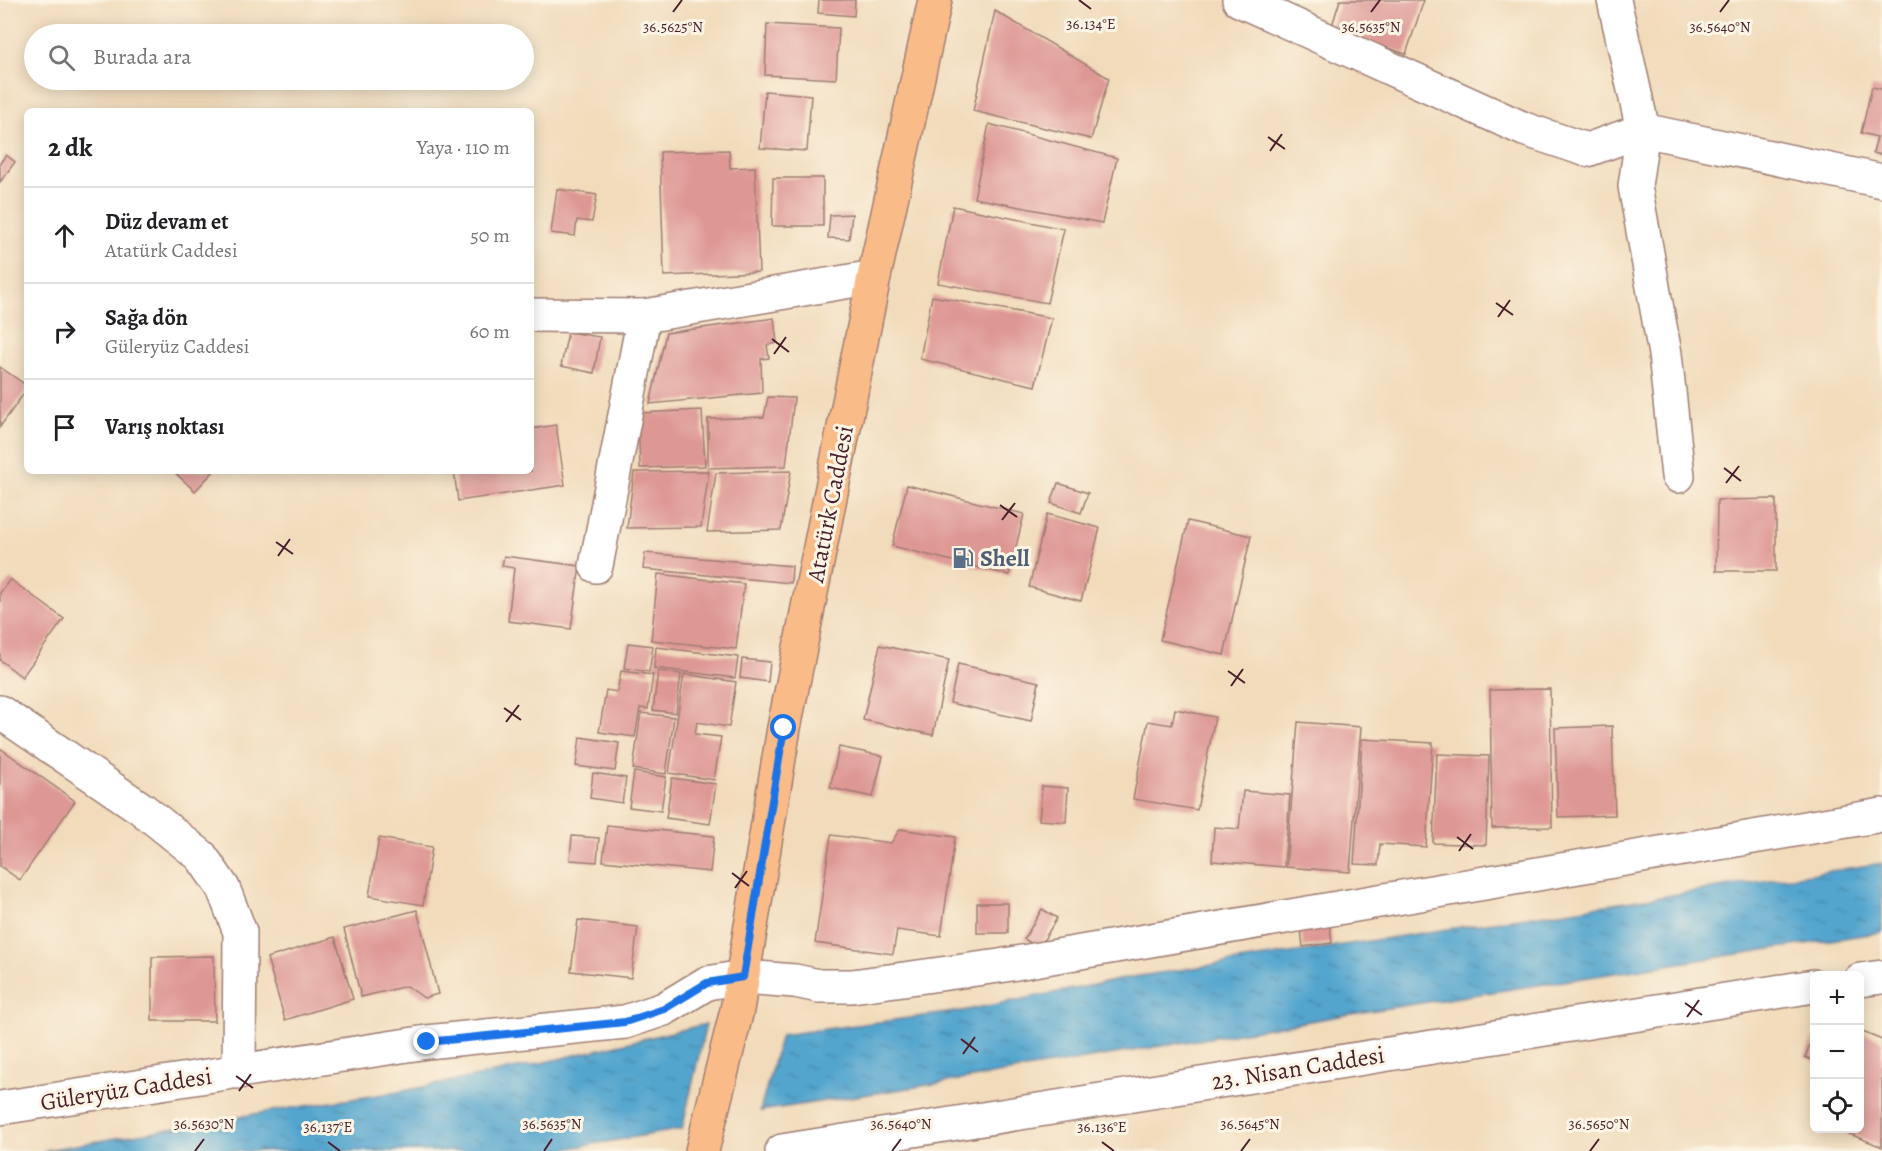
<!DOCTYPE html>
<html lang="tr">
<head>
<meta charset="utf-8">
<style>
  :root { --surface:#fff; --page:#f2f2f2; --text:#202124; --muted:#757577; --line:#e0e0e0 }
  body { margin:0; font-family:Alegreya,serif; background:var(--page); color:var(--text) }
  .controls { position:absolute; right:18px; bottom:18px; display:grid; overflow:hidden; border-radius:9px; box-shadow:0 3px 15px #0003 }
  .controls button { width:54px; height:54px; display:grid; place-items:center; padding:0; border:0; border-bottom:2px solid var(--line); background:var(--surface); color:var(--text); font:30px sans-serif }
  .stop { position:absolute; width:18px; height:18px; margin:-14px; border:4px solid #1a73e8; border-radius:50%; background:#fff }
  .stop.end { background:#1a73e8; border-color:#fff; box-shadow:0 2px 6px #0008 }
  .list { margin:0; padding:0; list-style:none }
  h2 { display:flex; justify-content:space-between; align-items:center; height:78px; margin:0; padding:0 24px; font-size:26px }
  h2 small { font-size:20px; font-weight:400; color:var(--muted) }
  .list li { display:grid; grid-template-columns:39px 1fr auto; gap:18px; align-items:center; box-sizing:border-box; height:96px; padding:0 24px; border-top:2px solid var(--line) }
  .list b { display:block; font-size:22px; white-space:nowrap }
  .list p { margin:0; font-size:20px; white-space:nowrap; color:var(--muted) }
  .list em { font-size:20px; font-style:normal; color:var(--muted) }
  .icon { flex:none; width:33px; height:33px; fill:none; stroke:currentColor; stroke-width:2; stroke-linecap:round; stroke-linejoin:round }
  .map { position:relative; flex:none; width:1882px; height:1151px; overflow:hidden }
  .search { position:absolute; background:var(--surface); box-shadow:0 3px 15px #0003; left:24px; top:24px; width:510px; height:66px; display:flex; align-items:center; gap:15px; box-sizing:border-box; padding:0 21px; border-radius:33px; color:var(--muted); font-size:22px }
  .panel { position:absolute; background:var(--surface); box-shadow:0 3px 15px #0003; left:24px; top:108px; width:510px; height:366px; border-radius:9px }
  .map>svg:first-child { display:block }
</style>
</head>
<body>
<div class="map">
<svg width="1882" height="1151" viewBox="0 0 1882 1151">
  <defs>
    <pattern id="water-ripples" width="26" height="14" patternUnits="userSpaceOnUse" patternTransform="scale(1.5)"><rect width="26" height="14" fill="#52a5ce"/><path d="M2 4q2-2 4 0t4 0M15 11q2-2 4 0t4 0" fill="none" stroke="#4686a7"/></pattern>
  </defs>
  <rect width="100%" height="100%" fill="#fcf5e5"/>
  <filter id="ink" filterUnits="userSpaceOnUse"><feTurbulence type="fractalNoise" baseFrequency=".0167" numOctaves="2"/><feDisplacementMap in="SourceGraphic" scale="12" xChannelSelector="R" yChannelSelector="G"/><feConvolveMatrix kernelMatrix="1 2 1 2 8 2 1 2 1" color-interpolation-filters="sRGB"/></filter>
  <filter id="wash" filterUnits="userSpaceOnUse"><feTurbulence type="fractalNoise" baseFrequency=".008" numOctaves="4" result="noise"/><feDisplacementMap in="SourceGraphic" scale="24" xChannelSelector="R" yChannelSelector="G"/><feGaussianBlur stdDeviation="1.35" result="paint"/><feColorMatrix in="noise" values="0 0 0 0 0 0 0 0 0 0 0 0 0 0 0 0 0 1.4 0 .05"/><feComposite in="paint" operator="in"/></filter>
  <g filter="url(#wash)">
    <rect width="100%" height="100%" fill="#f1dbbb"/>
    <g fill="url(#water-ripples)" stroke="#4e627c" stroke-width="1.5">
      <path d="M 1882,863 L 1882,932 L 1363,1012 L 973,1078 L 760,1111 L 781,1035 L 962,1011 L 1133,977 Z"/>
      <path d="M 706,1024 L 682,1129 L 553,1151 L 41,1151 L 266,1112 L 398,1092 L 533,1065 Z"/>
    </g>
    <g id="blocks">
      <g fill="#de9894">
        <path d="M 819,0 L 855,0 L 854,16 L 818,13 Z"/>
        <path d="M 1340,0 L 1424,0 L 1406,54 L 1331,29 Z"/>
        <path d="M 995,11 L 1109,78 L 1091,139 L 973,111 Z"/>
        <path d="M 767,24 L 839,28 L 836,79 L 765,75 Z"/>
        <path d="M 1872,87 L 1882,89 L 1882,155 L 1873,153 L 1877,137 L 1861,133 Z"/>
        <path d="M 765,91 L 811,95 L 807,151 L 760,148 Z"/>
        <path d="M 989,124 L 1117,158 L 1102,223 L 974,198 Z"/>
        <path d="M 729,150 L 730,168 L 755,167 L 759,272 L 664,276 L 660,152 Z"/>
        <path d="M 6,155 L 15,162 L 0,182 L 0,163 Z"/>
        <path d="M 773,178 L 823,178 L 823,226 L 772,226 Z"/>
        <path d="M 557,189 L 597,195 L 592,222 L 577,220 L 575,236 L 551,233 Z"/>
        <path d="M 953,206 L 1064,229 L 1047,303 L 938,283 Z"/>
        <path d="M 852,214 L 849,239 L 828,238 L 830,215 Z"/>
        <path d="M 932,296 L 1052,318 L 1035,386 L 920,359 Z"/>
        <path d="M 774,318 L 777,343 L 767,345 L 769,358 L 761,359 L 762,393 L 650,404 L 666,333 Z"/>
        <path d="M 568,332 L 600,337 L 594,373 L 561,366 Z"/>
        <path d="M 0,367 L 27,386 L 27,389 L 0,427 Z"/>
        <path d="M 768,397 L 794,398 L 786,466 L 708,468 L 708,419 L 764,417 Z"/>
        <path d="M 702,410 L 705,466 L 640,468 L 638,413 Z"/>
        <path d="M 556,425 L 565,485 L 458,501 L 454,471 L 531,471 L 531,429 Z"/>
        <path d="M 173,471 L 214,471 L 195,491 Z"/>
        <path d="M 709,471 L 701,527 L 627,528 L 634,472 Z"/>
        <path d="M 791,471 L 781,530 L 707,532 L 716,473 Z"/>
        <path d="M 1058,483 L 1088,493 L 1081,513 L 1051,503 Z"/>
        <path d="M 907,485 L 1024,514 L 1009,575 L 892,546 Z"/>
        <path d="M 1776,499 L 1776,571 L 1716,571 L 1717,500 Z"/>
        <path d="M 1047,514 L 1100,528 L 1081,601 L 1029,587 Z"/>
        <path d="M 1188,521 L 1251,536 L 1224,655 L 1160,640 Z"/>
        <path d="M 645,553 L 792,566 L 791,583 L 643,569 Z"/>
        <path d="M 504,556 L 580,566 L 571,629 L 508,621 L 514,568 L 502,566 Z"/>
        <path d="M 658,574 L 744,584 L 736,649 L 651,640 Z"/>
        <path d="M 10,579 L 64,619 L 22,677 L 0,660 L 0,593 Z"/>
        <path d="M 628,643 L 653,646 L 649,672 L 624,668 Z"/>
        <path d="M 880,645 L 949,660 L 933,735 L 863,720 Z"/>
        <path d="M 656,647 L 738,657 L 735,678 L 654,668 Z"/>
        <path d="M 742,659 L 770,662 L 768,682 L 740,678 Z"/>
        <path d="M 958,664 L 1039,682 L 1031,721 L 950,703 Z"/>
        <path d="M 621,671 L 653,675 L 648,709 L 640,708 L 635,737 L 599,732 L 606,690 L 617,692 Z"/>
        <path d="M 658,671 L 681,674 L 676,713 L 653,710 Z"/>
        <path d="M 684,674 L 736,682 L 729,727 L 697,722 L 695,734 L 721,737 L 714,780 L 669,773 Z"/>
        <path d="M 1550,689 L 1552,827 L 1492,828 L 1490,690 Z"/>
        <path d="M 1175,709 L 1215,717 L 1197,810 L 1133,799 L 1148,721 L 1172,725 Z"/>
        <path d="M 641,713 L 674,717 L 666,774 L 633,769 Z"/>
        <path d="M 1298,722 L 1361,727 L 1350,872 L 1286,867 Z"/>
        <path d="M 1612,726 L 1615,815 L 1558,817 L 1555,728 Z"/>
        <path d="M 580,737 L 619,743 L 615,771 L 576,766 Z"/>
        <path d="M 1362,739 L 1433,743 L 1426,847 L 1380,844 L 1378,865 L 1354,864 Z"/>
        <path d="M 839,747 L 883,756 L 873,797 L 830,788 Z"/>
        <path d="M 0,748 L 75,801 L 20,880 L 0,866 Z"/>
        <path d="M 1437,754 L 1489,756 L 1486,845 L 1433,843 Z"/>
        <path d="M 634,772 L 666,777 L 661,811 L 629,807 Z"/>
        <path d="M 593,773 L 626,778 L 622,803 L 590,798 Z"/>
        <path d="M 672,778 L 716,784 L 710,824 L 666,818 Z"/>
        <path d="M 1042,786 L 1068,788 L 1066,822 L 1039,820 Z"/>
        <path d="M 1243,791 L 1290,795 L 1284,867 L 1212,861 L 1214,827 L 1239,829 Z"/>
        <path d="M 607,825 L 714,836 L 710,872 L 603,861 Z"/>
        <path d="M 900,829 L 955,837 L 941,936 L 897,930 L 893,954 L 815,943 L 831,835 L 891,843 Z"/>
        <path d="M 572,836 L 599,838 L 597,862 L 570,860 Z"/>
        <path d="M 379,838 L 432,847 L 423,905 L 369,896 Z"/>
        <rect x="977" y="903" width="31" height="30"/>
        <path d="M 1042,909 L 1057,918 L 1039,948 L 1024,939 Z"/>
        <path d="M 417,910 L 438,994 L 424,998 L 407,986 L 361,997 L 344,929 Z"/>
        <path d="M 1329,917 L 1332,943 L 1303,947 L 1300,921 Z"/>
        <path d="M 578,920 L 638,927 L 631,978 L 571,971 Z"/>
        <path d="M 335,937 L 353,999 L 285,1020 L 267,958 Z"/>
        <path d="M 214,956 L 215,1021 L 152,1021 L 152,957 Z"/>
        <path d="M 1860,1031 L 1882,1040 L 1882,1147 L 1837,1129 L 1860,1128 Z"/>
        <path d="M 1814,1035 L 1814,1061 L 1805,1057 Z"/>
      </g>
    </g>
  </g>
  <g filter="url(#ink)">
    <use href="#blocks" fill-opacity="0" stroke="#9e7d73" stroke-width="1.5"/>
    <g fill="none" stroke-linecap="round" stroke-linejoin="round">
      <defs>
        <g id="minor">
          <path d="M 1239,0 L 1524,129 L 1587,150 L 1643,130 L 1635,186 L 1665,354 L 1678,476"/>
          <path d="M 1614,0 L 1643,130 L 1882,181"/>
          <path d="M 531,315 L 644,316 L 874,277"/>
          <path d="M 596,566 L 644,316"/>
          <path d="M 0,712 L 142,809 L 201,856 L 223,888 L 240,932 L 239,1072"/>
          <path d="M 1860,980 L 1882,977"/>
          <path d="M 0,1108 L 427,1042 L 625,1022 L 664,1009 L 707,983 L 743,977 L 795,981 L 819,986 L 852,986 L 999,966 L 1882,815"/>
          <path d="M 782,1151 L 1814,986"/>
        </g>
        <path id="major" d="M 702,1151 L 737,1010 L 784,728 L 874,277 L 935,0"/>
      </defs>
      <use href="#minor" stroke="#9e7d73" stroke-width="36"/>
      <use href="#major" stroke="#9e7d73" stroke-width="36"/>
      <use href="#minor" stroke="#fff" stroke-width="33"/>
      <use href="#major" stroke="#f9bc89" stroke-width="33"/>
    </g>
  </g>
  <g fill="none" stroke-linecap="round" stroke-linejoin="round" filter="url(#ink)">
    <path stroke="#1a73e8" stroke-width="8" d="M 427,1042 L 625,1022 L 664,1009 L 707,983 L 743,977 L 784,728"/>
  </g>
  <path fill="none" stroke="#4a1f2b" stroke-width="2" d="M 1079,0 L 1091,9M 673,12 L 682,0M 1371,12 L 1380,0M 1720,12 L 1729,0M 1268,137 L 1285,149M 1270,151 L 1282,134M 1496,303 L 1513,315M 1498,317 L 1510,300M 772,339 L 789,352M 774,354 L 786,337M 1724,468 L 1741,481M 1726,483 L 1739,466M 1000,505 L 1017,517M 1002,520 L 1015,503M 276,542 L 293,554M 278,556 L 290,539M 1228,671 L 1245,683M 1231,686 L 1243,669M 504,708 L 521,720M 506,722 L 519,705M 1457,837 L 1473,849M 1459,851 L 1471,834M 732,873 L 749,886M 735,888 L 747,871M 1685,1003 L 1702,1015M 1687,1017 L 1699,1000M 961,1039 L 978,1052M 963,1054 L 975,1037M 236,1076 L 253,1088M 239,1091 L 251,1074M 328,1142 L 340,1151M 1102,1142 L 1114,1151M 195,1151 L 204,1139M 544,1151 L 552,1139M 892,1151 L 901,1139M 1241,1151 L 1250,1139M 1590,1151 L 1599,1139"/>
  <defs>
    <symbol id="fuel-bare" viewBox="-9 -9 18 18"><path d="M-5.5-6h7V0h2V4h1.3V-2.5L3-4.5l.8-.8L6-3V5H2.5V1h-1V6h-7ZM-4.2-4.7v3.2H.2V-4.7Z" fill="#5c6f8a" stroke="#fcf5e5" stroke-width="2.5" paint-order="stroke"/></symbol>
  </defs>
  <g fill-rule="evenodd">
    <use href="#fuel-bare" x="948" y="543" width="30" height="30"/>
  </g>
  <g text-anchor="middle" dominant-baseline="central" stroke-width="6" stroke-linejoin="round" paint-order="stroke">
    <g font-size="24" fill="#4a1f2b" stroke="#fcf5e5">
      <text transform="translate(830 504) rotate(-79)">Atatürk Caddesi</text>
      <text transform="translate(1298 1068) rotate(-9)">23. Nisan Caddesi</text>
      <text transform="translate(126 1089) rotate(-9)">Güleryüz Caddesi</text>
    </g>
    <g font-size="24" font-weight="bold" fill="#4e5e75" stroke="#fcf5e5" text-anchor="start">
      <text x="980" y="558">Shell</text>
    </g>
  </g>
  <g font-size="15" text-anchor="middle" fill="#4a1f2b" stroke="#fcf5e5" stroke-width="6" stroke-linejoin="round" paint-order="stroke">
    <text x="1091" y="29">36.134°E</text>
    <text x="673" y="32">36.5625°N</text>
    <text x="1720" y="32">36.5640°N</text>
    <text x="1371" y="32">36.5635°N</text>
    <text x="204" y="1129">36.5630°N</text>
    <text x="552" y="1129">36.5635°N</text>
    <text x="901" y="1129">36.5640°N</text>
    <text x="1250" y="1129">36.5645°N</text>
    <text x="1599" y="1129">36.5650°N</text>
    <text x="328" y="1132">36.137°E</text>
    <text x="1102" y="1132">36.136°E</text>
  </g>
</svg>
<div class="controls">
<button>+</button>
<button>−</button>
<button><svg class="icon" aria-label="locate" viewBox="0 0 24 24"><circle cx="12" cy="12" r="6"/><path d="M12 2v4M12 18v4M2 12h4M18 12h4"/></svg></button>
</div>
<div class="stop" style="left:784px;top:728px"></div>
<div class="stop end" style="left:427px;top:1042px"></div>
<div class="search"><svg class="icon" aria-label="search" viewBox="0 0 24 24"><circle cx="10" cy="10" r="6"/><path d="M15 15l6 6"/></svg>Burada ara</div>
<section class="panel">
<h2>2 dk<small>Yaya · 110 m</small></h2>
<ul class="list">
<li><svg class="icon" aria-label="ahead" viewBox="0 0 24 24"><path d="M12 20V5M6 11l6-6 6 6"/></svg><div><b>Düz devam et</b><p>Atatürk Caddesi</p></div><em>50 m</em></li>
<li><svg class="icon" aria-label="right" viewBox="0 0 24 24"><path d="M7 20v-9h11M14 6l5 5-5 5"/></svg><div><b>Sağa dön</b><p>Güleryüz Caddesi</p></div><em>60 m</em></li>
<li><svg class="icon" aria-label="arrive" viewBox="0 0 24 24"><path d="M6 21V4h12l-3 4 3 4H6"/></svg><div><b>Varış noktası</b></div></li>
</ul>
</section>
</div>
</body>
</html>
